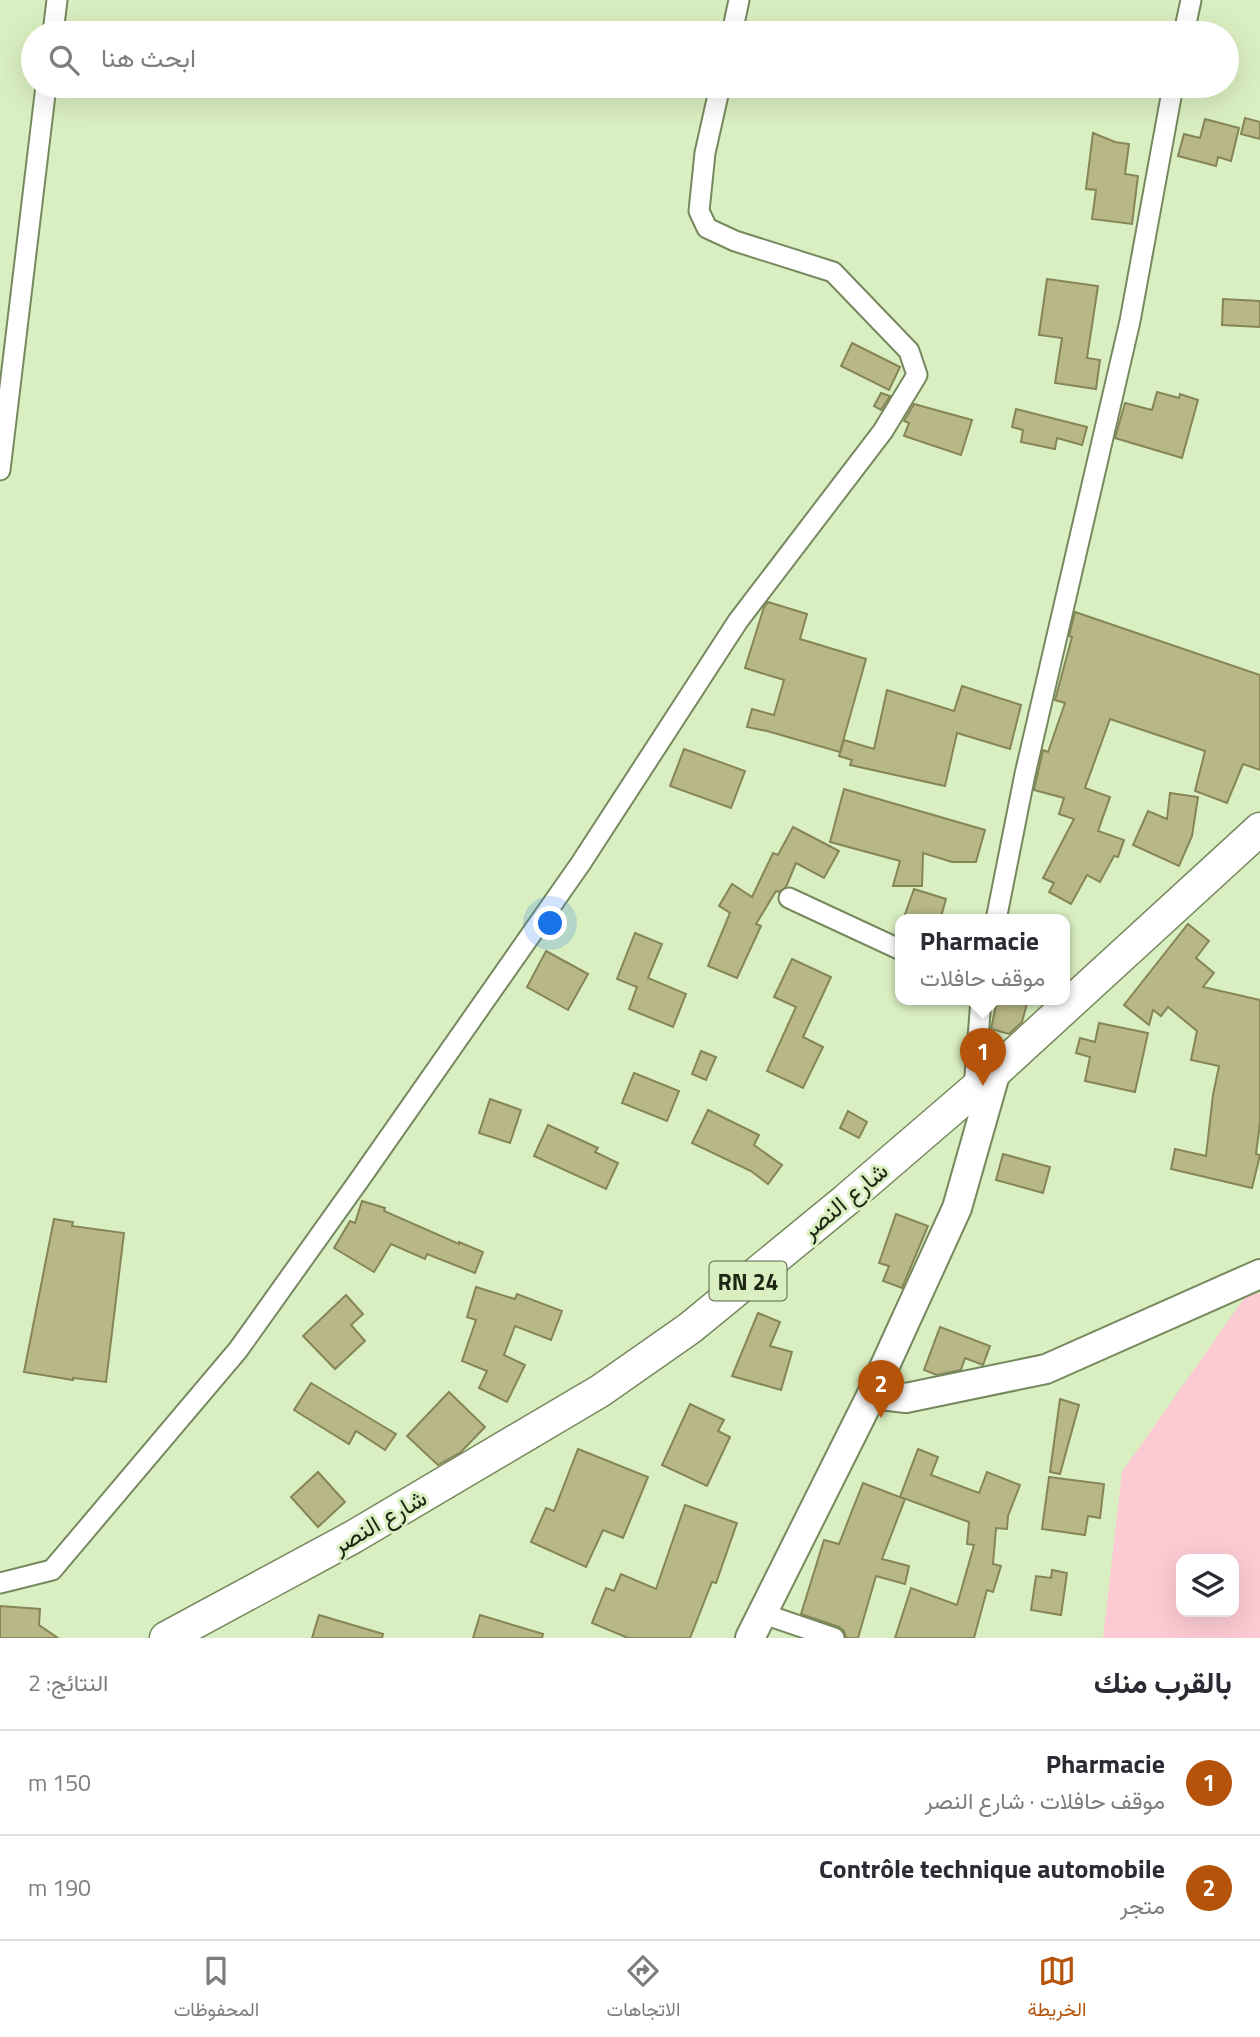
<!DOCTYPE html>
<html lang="ar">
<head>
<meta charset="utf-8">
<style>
  :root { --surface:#fff; --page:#f2f2f3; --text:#2b2b33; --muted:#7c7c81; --line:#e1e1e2; --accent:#b45309 }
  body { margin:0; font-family:"Titillium Web",Vazirmatn,sans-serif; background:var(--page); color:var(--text); direction:rtl }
  .controls { position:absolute; right:21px; bottom:21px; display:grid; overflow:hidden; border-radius:14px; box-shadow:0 7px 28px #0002 }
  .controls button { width:63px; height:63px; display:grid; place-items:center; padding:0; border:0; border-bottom:2px solid var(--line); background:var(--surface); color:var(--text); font:35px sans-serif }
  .you { position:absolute; left:551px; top:924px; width:24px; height:24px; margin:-18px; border:5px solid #fff; border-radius:50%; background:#1a73e8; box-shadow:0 0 0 10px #1a73e833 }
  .badge { display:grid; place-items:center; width:46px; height:46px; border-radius:50%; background:var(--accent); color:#fff; font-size:23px; font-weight:700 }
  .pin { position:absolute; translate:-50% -58px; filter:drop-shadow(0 2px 4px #0008) }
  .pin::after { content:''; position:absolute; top:37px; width:24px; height:21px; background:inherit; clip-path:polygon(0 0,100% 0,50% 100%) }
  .popup { position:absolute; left:895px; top:914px; width:175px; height:91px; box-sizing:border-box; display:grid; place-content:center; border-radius:14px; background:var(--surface); filter:drop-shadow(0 2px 5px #0005); font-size:23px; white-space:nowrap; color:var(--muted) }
  .popup b { font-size:26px; color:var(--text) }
  .popup::after { content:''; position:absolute; left:50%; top:100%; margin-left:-14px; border:14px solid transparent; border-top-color:var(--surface) }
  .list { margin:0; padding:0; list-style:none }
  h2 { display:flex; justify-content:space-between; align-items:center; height:91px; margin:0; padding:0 28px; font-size:30px }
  h2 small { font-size:23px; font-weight:400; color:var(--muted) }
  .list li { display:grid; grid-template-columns:46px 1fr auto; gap:21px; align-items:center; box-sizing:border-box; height:105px; padding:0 28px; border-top:2px solid var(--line) }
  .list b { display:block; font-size:26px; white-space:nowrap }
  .list p { margin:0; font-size:23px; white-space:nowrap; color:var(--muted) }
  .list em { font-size:23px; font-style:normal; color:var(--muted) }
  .icon { flex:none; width:38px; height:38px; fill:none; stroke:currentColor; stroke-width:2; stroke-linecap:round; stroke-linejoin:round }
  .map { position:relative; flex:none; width:1260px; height:1638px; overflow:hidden; direction:ltr }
  .search { position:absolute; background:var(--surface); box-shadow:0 7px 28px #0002; left:21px; right:21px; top:21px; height:77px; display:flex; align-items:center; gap:18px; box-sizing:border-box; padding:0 24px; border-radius:38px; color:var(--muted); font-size:26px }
  .sheet { height:301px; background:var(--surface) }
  nav { display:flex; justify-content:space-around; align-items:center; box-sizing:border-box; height:98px; border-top:2px solid var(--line); background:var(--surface); font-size:19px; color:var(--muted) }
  nav a { display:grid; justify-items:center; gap:4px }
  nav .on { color:var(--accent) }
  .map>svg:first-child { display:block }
</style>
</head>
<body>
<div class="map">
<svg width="1260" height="1638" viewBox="0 0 1260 1638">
  <rect width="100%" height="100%" fill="#daefc1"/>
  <path fill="#fbcad2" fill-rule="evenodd" d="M 1260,1293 L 1260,1638 L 1103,1638 L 1122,1472 L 1245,1297 ZM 1181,1559 L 1234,1559 L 1234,1612 L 1181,1612 Z"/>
  <g fill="#b8b787" stroke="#868557" stroke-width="2">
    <path d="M 1245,118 L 1260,122 L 1260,139 L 1241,134 Z"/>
    <path d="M 1205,119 L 1239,128 L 1231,161 L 1218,157 L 1216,166 L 1178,156 L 1184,134 L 1200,138 Z"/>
    <path d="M 1093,133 L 1115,142 L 1129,144 L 1125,174 L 1138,176 L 1132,224 L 1092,219 L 1096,190 L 1086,189 Z"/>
    <path d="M 1047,279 L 1098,286 L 1087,358 L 1100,360 L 1096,389 L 1055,383 L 1062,338 L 1039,335 Z"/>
    <path d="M 1223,299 L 1260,301 L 1260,327 L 1222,325 Z"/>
    <path d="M 852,343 L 900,367 L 889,390 L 841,366 Z"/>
    <path d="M 1157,392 L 1179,398 L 1180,394 L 1198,400 L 1182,458 L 1115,438 L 1125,403 L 1152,410 Z"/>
    <path d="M 881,393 L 890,396 L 881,410 L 874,406 Z"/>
    <path d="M 914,404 L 972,420 L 961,455 L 904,436 L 909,423 L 904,421 Z"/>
    <path d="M 1016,409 L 1087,427 L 1082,445 L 1057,438 L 1055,449 L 1021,442 L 1023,430 L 1012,427 Z"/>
    <path d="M 768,602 L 807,614 L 800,639 L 866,659 L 840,752 L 767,731 L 747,727 L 752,709 L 774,715 L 784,680 L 745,668 L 764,607 Z"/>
    <path d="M 1075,612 L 1260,675 L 1260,770 L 1243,764 L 1227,803 L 1195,791 L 1205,751 L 1110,719 L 1085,788 L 1110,797 L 1098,831 L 1124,840 L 1118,857 L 1114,856 L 1100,882 L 1087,875 L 1071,904 L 1049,892 L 1054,883 L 1043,878 L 1074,819 L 1059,814 L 1064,798 L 1034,790 L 1043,750 L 1048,752 L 1065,703 L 1055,700 L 1072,637 L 1069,636 Z"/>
    <path d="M 962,686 L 1021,705 L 1010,749 L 957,733 L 945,786 L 850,765 L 852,760 L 839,756 L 844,740 L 874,749 L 887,690 L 954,711 Z"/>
    <path d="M 684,749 L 745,771 L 731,808 L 670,786 Z"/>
    <path d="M 844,789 L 985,830 L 976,862 L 952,862 L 923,853 L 922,886 L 893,886 L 900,861 L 830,842 Z"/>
    <path d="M 1170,793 L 1198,797 L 1192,836 L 1179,866 L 1133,845 L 1148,811 L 1167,819 Z"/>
    <path d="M 793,827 L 839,851 L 824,878 L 796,863 L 786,887 L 779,892 L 776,891 L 756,924 L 761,926 L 737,978 L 708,966 L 730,913 L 719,906 L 732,884 L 752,897 L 773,853 L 778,855 Z"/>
    <path d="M 914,889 L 946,899 L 940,920 L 922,915 L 921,920 L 903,920 Z"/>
    <path d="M 1188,924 L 1209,941 L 1196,958 L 1214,973 L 1203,987 L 1260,1000 L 1260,1123 L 1256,1154 L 1260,1155 L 1252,1188 L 1171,1169 L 1175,1149 L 1206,1156 L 1213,1095 L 1219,1066 L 1191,1060 L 1197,1031 L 1168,1007 L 1161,1016 L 1153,1010 L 1149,1025 L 1124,1005 Z"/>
    <path d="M 635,933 L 662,944 L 648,978 L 686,994 L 673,1027 L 629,1009 L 637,987 L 617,979 Z"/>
    <path d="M 546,951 L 588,974 L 568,1010 L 527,987 Z"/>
    <path d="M 792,959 L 831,977 L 803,1037 L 823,1047 L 803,1088 L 767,1071 L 796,1007 L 774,997 Z"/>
    <path d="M 997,1000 L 1028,1000 L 1022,1022 L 1009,1034 L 991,1029 Z"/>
    <path d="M 1099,1023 L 1148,1033 L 1135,1092 L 1085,1081 L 1090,1057 L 1076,1053 L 1080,1038 L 1095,1042 Z"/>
    <path d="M 701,1051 L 716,1057 L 706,1080 L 692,1074 Z"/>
    <path d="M 634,1073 L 679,1091 L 667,1121 L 622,1103 Z"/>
    <path d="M 490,1099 L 521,1110 L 510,1143 L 479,1133 Z"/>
    <path d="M 708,1110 L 759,1135 L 754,1145 L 782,1165 L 768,1184 L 751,1171 L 692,1143 Z"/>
    <path d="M 848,1111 L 867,1122 L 859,1138 L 840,1128 Z"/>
    <path d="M 548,1125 L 598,1148 L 595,1152 L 618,1163 L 606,1189 L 534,1156 Z"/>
    <path d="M 1003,1154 L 1050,1167 L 1043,1193 L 996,1180 Z"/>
    <path d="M 362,1201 L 385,1208 L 384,1211 L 459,1244 L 459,1242 L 483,1252 L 475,1273 L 427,1254 L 425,1259 L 391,1244 L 374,1272 L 334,1248 L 350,1221 L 355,1223 Z"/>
    <path d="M 896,1214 L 928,1226 L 902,1288 L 883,1281 L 889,1266 L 879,1263 Z"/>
    <path d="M 54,1219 L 73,1222 L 72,1226 L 124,1233 L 106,1382 L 73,1378 L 73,1380 L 24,1372 Z"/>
    <path d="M 476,1287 L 515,1299 L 517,1294 L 562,1311 L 551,1340 L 515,1326 L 504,1355 L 525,1365 L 507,1402 L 479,1388 L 487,1371 L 462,1361 L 476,1320 L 467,1317 Z"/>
    <path d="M 346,1295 L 363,1314 L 351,1325 L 365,1341 L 335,1369 L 303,1336 Z"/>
    <path d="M 758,1313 L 780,1322 L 770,1346 L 792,1352 L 781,1390 L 732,1376 Z"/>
    <path d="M 940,1327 L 990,1346 L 983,1365 L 965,1358 L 961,1370 L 937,1375 L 924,1370 Z"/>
    <path d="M 311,1383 L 396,1434 L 385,1450 L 356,1431 L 349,1444 L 294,1410 Z"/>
    <path d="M 449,1392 L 485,1427 L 461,1452 L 438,1465 L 407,1436 Z"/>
    <path d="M 1060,1399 L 1079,1405 L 1060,1474 L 1050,1472 Z"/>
    <path d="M 690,1404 L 724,1420 L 718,1431 L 730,1437 L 707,1486 L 662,1465 Z"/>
    <path d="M 578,1449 L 648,1477 L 623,1538 L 603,1530 L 586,1567 L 531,1542 L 546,1508 L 554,1511 Z"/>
    <path d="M 918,1449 L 938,1457 L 931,1475 L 979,1493 L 987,1472 L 1020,1485 L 1008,1516 L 1007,1529 L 996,1528 L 993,1564 L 1001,1566 L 993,1592 L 987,1590 L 974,1638 L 895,1638 L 911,1588 L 957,1605 L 974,1545 L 967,1544 L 969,1522 L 900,1497 Z"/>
    <path d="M 318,1472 L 345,1502 L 318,1527 L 291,1497 Z"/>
    <path d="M 1049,1477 L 1104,1484 L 1100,1518 L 1088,1516 L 1085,1535 L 1042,1529 Z"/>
    <path d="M 863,1483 L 905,1499 L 882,1559 L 909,1566 L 905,1584 L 876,1576 L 858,1638 L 846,1638 L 844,1631 L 839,1627 L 801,1614 L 824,1540 L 839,1544 Z"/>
    <path d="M 685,1505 L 737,1523 L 716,1583 L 712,1582 L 690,1638 L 628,1638 L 592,1623 L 606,1588 L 614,1591 L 621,1574 L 656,1589 Z"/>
    <path d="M 1052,1570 L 1067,1573 L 1061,1615 L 1031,1610 L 1036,1576 L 1051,1578 Z"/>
    <path d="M 0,1606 L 40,1609 L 39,1625 L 58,1638 L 0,1638 Z"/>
    <path d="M 319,1615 L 383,1634 L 382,1638 L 312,1638 Z"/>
    <path d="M 480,1615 L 543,1634 L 542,1638 L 473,1638 Z"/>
  </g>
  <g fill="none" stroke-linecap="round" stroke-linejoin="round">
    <defs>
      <g id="street">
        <path d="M 53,33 L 57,0"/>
        <path d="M 732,33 L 739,0"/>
        <path d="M 1184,33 L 1191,0"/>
        <path d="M 0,470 L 46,86"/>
        <path d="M 789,898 L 901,950"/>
        <path d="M 996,920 L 1025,774 L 1130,321 L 1173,86"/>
        <path d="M 974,1088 L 981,1000"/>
        <path d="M 0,1583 L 52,1570 L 238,1350 L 360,1179 L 581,863 L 738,621 L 883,431 L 917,375 L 909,351 L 833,272 L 735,241 L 707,228 L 699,211 L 705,153 L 720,86"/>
        <path d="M 761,1613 L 834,1638"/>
      </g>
      <g id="secondary">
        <path d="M 872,1394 L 906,1398 L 1046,1369 L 1260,1274"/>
        <path d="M 750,1638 L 872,1394 L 957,1208 L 996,1071"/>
      </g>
      <path id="primary" d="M 166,1638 L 353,1537 L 600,1391 L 690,1328 L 846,1200 L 996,1071 L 1260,829"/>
    </defs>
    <use href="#street" stroke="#76895e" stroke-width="23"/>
    <use href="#secondary" stroke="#76895e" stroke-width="32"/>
    <use href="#primary" stroke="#76895e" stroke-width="35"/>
    <use href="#street" stroke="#fff" stroke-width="19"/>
    <use href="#secondary" stroke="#fff" stroke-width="28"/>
    <use href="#primary" stroke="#fff" stroke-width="32"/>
  </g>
  <g text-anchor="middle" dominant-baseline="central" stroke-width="6" stroke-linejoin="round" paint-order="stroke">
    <rect fill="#daefc1" stroke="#566248" stroke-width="2" x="709.5" y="1261.5" width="77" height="39" rx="5"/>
    <g font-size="23" font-weight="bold" fill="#1e2614">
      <text x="748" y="1281">RN 24</text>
    </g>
    <g font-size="24" fill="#1e2614" stroke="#daefc1">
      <text transform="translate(844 1200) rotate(-40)">شارع النصر</text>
      <text transform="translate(379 1521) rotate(-30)">شارع النصر</text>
    </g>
  </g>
</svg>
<div class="controls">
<button><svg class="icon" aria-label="layers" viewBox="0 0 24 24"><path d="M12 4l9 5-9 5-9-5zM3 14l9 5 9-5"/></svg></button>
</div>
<div class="you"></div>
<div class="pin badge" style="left:983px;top:1086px">1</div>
<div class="popup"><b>Pharmacie</b>موقف حافلات</div>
<div class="pin badge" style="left:881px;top:1418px">2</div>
<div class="search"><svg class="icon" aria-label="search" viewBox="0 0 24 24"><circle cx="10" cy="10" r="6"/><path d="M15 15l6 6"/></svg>ابحث هنا</div>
</div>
<section class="sheet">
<h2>بالقرب منك<small>النتائج: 2</small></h2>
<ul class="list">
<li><span class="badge">1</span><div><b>Pharmacie</b><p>موقف حافلات · شارع النصر</p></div><em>150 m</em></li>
<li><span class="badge">2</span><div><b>Contrôle technique automobile</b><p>متجر</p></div><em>190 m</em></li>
</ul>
</section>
<nav>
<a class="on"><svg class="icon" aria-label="map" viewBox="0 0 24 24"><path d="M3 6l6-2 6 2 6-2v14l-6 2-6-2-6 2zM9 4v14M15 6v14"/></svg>الخريطة</a>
<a><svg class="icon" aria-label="directions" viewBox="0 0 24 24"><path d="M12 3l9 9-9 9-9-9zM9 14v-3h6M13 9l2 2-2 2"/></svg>الاتجاهات</a>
<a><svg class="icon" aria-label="saved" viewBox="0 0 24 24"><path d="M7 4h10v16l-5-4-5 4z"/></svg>المحفوظات</a>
</nav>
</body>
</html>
